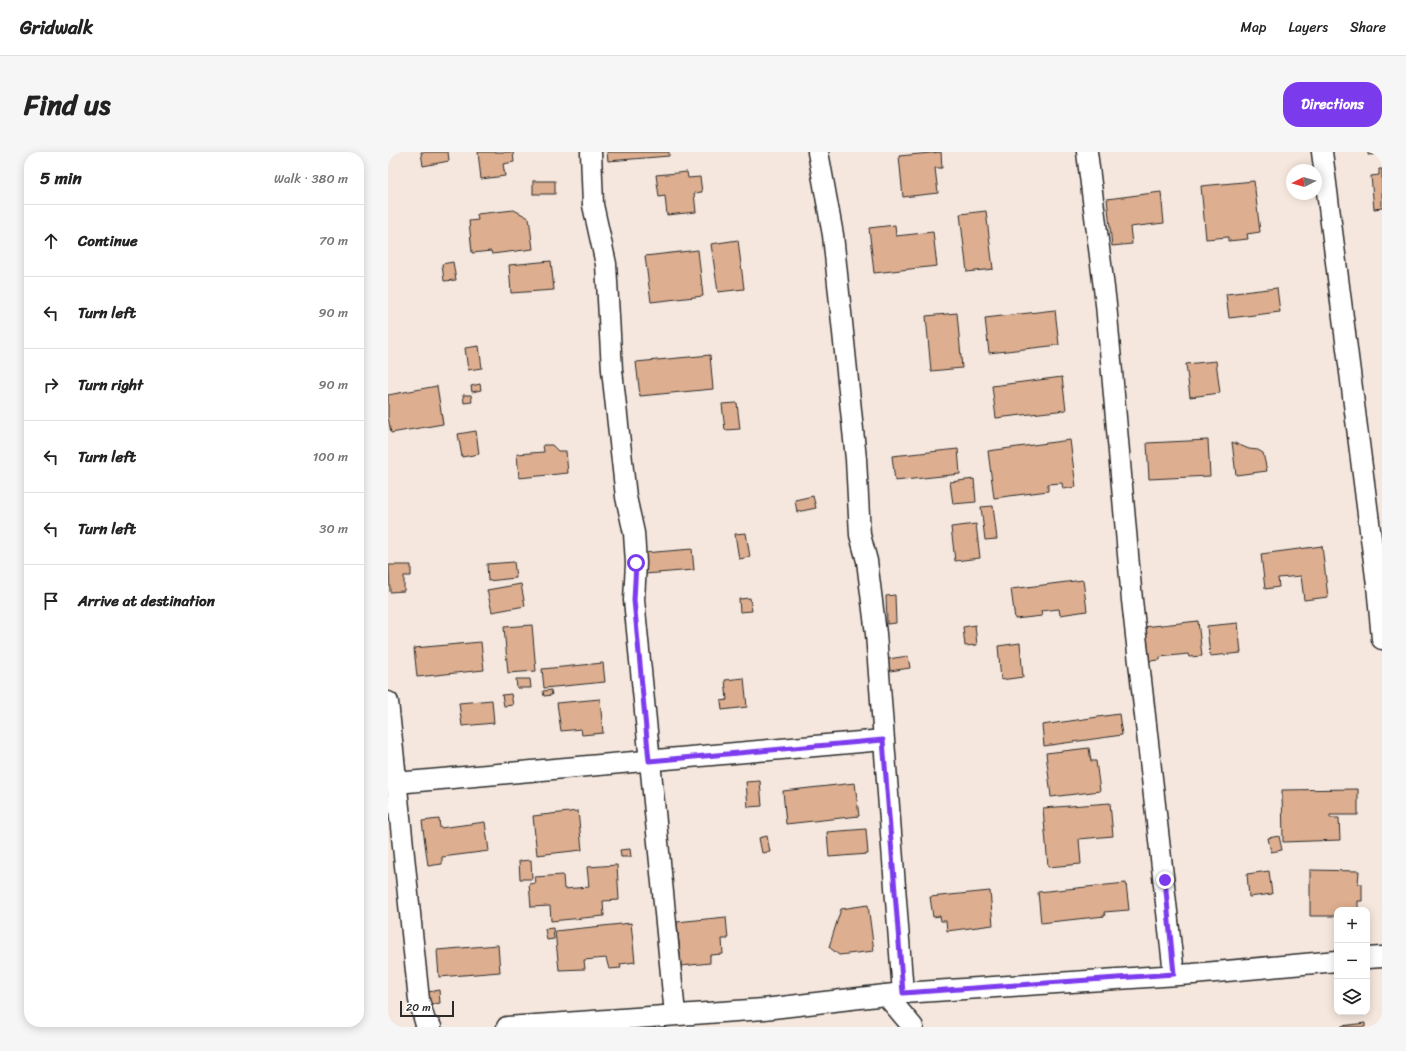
<!DOCTYPE html>
<html lang="en">
<head>
<meta charset="utf-8">
<style>
  :root { --surface:#fff; --page:#f6f6f6; --text:#222; --muted:#767676; --line:#e0e0e0; --accent:#7c3aed }
  body { margin:0; font-family:Sriracha,sans-serif; background:var(--page); color:var(--text) }
  .controls { position:absolute; right:12px; bottom:12px; display:grid; overflow:hidden; border-radius:8px; box-shadow:0 2px 10px #0003 }
  .controls button { width:36px; height:36px; display:grid; place-items:center; padding:0; border:0; border-bottom:1px solid var(--line); background:var(--surface); color:var(--text); font:20px sans-serif }
  .compass { position:absolute; left:898px; top:12px; width:36px; height:36px; border-radius:50%; background:var(--surface); box-shadow:0 2px 10px #0003; rotate:264deg }
  .scale { position:absolute; left:12px; bottom:10px; width:54px; box-sizing:border-box; padding-left:4px; border:2px solid #2b2b2b; border-top:0; font-size:11px; line-height:14px; white-space:nowrap; color:#2b2b2b; -webkit-text-stroke:3px #fff; paint-order:stroke }
  .stop { position:absolute; width:12px; height:12px; margin:-9px; border:3px solid #7c3aed; border-radius:50%; background:#fff }
  .stop.end { background:#7c3aed; border-color:#fff; box-shadow:0 1px 4px #0008 }
  .list { margin:0; padding:0; list-style:none }
  h2 { display:flex; justify-content:space-between; align-items:center; height:52px; margin:0; padding:0 16px; font-size:17px }
  h2 small { font-size:13px; font-weight:400; color:var(--muted) }
  .list li { display:grid; grid-template-columns:26px 1fr auto; gap:12px; align-items:center; box-sizing:border-box; height:72px; padding:0 16px; border-top:1px solid var(--line) }
  .list b { display:block; font-size:15px; white-space:nowrap }
  .list em { font-size:13px; font-style:normal; color:var(--muted) }
  .icon { flex:none; width:22px; height:22px; fill:none; stroke:currentColor; stroke-width:2; stroke-linecap:round; stroke-linejoin:round }
  .map { position:relative; flex:none; width:994px; height:875px; overflow:hidden; border-radius:16px }
  header { display:flex; align-items:center; gap:24px; box-sizing:border-box; height:56px; padding:0 20px; background:var(--surface); border-bottom:1px solid var(--line) }
  header strong { font-size:19px }
  nav { display:flex; gap:22px; margin-inline-start:auto; font-size:14px }
  .intro { display:flex; align-items:center; justify-content:space-between; box-sizing:border-box; height:96px; padding:0 24px }
  h1 { margin:0; font-size:28px }
  .button { padding:10px 18px; border-radius:16px; background:var(--accent); color:#fff; font-size:14px; font-weight:700 }
  main { display:flex; gap:24px; padding:0 24px }
  aside { flex:1; background:var(--surface); border-radius:16px; box-shadow:0 2px 10px #0003 }
  .map>svg:first-child { display:block }
</style>
</head>
<body>
<header>
<strong>Gridwalk</strong>
<nav><a>Map</a><a>Layers</a><a>Share</a></nav>
</header>
<div class="intro"><h1>Find us</h1><a class="button">Directions</a></div>
<main>
<aside>
<h2>5 min<small>Walk · 380 m</small></h2>
<ul class="list">
<li><svg class="icon" aria-label="ahead" viewBox="0 0 24 24"><path d="M12 20V5M6 11l6-6 6 6"/></svg><div><b>Continue</b></div><em>70 m</em></li>
<li><svg class="icon" aria-label="left" viewBox="0 0 24 24"><path d="M17 20v-9H6M10 6l-5 5 5 5"/></svg><div><b>Turn left</b></div><em>90 m</em></li>
<li><svg class="icon" aria-label="right" viewBox="0 0 24 24"><path d="M7 20v-9h11M14 6l5 5-5 5"/></svg><div><b>Turn right</b></div><em>90 m</em></li>
<li><svg class="icon" aria-label="left" viewBox="0 0 24 24"><path d="M17 20v-9H6M10 6l-5 5 5 5"/></svg><div><b>Turn left</b></div><em>100 m</em></li>
<li><svg class="icon" aria-label="left" viewBox="0 0 24 24"><path d="M17 20v-9H6M10 6l-5 5 5 5"/></svg><div><b>Turn left</b></div><em>30 m</em></li>
<li><svg class="icon" aria-label="arrive" viewBox="0 0 24 24"><path d="M6 21V4h12l-3 4 3 4H6"/></svg><div><b>Arrive at destination</b></div></li>
</ul>
</aside>
<div class="map">
<svg width="994" height="875" viewBox="0 0 994 875">
  <rect width="100%" height="100%" fill="#f5e7dd"/>
  <filter id="ink" filterUnits="userSpaceOnUse"><feTurbulence type="fractalNoise" baseFrequency=".025" numOctaves="2"/><feDisplacementMap in="SourceGraphic" scale="8" xChannelSelector="R" yChannelSelector="G"/><feConvolveMatrix kernelMatrix="1 2 1 2 8 2 1 2 1" color-interpolation-filters="sRGB"/></filter>
  <g filter="url(#ink)">
    <g fill="#ddae8f" stroke="#2b2b2b">
      <path d="M 33,0 L 60,0 L 61,9 L 35,14 Z"/>
      <path d="M 90,0 L 125,0 L 126,10 L 115,12 L 117,24 L 93,27 Z"/>
      <path d="M 219,0 L 281,0 L 281,4 L 220,9 Z"/>
      <path d="M 553,0 L 554,16 L 547,16 L 550,41 L 515,45 L 511,4 Z"/>
      <path d="M 980,0 L 994,0 L 994,2 L 980,3 Z"/>
      <path d="M 991,17 L 994,17 L 994,56 L 986,57 L 983,24 L 991,23 Z"/>
      <path d="M 299,20 L 300,26 L 312,25 L 314,40 L 306,41 L 308,60 L 279,63 L 277,44 L 271,45 L 268,23 Z"/>
      <rect x="145" y="29" width="22" height="13"/>
      <path d="M 866,29 L 872,80 L 859,82 L 860,87 L 840,89 L 840,85 L 818,87 L 813,34 Z"/>
      <path d="M 773,40 L 776,71 L 742,75 L 744,92 L 724,94 L 719,47 Z"/>
      <path d="M 126,58 L 141,66 L 145,97 L 104,102 L 103,99 L 84,101 L 81,69 L 90,68 L 89,62 Z"/>
      <path d="M 598,59 L 605,117 L 579,120 L 572,62 Z"/>
      <path d="M 507,73 L 508,84 L 545,80 L 549,114 L 486,121 L 481,76 Z"/>
      <path d="M 350,88 L 356,137 L 330,140 L 323,92 Z"/>
      <path d="M 310,98 L 315,144 L 263,150 L 257,104 Z"/>
      <path d="M 163,109 L 166,138 L 123,141 L 121,113 Z"/>
      <path d="M 65,110 L 68,128 L 56,129 L 54,112 Z"/>
      <path d="M 889,136 L 892,160 L 841,166 L 838,142 Z"/>
      <path d="M 667,158 L 671,193 L 601,201 L 597,166 Z"/>
      <path d="M 569,161 L 574,216 L 543,219 L 538,164 Z"/>
      <path d="M 91,194 L 94,216 L 80,218 L 77,196 Z"/>
      <path d="M 322,203 L 325,237 L 252,244 L 248,210 Z"/>
      <path d="M 828,209 L 832,241 L 802,245 L 798,212 Z"/>
      <path d="M 674,225 L 678,258 L 608,266 L 604,234 Z"/>
      <path d="M 92,232 L 93,238 L 84,240 L 83,234 Z"/>
      <path d="M 49,234 L 55,272 L 3,281 L 0,265 L 0,243 Z"/>
      <path d="M 75,243 L 83,243 L 84,250 L 76,251 Z"/>
      <path d="M 349,251 L 352,277 L 337,278 L 334,252 Z"/>
      <path d="M 88,279 L 91,302 L 74,305 L 70,282 Z"/>
      <path d="M 682,288 L 688,335 L 675,337 L 674,331 L 660,332 L 660,339 L 606,346 L 600,299 Z"/>
      <path d="M 820,288 L 822,324 L 761,327 L 759,291 Z"/>
      <path d="M 844,290 L 861,297 L 870,298 L 875,301 L 879,319 L 848,323 Z"/>
      <path d="M 155,293 L 164,293 L 170,299 L 178,299 L 180,321 L 131,326 L 129,302 L 156,300 Z"/>
      <path d="M 570,297 L 572,322 L 507,329 L 504,304 Z"/>
      <path d="M 586,327 L 588,350 L 565,352 L 562,330 Z"/>
      <path d="M 425,344 L 428,356 L 409,360 L 407,348 Z"/>
      <path d="M 605,354 L 609,387 L 597,388 L 593,355 Z"/>
      <path d="M 588,372 L 592,406 L 567,409 L 563,375 Z"/>
      <path d="M 358,381 L 362,405 L 351,407 L 347,382 Z"/>
      <path d="M 934,394 L 940,445 L 916,448 L 913,424 L 890,426 L 891,435 L 877,437 L 873,402 Z"/>
      <path d="M 304,397 L 306,418 L 257,422 L 256,401 Z"/>
      <path d="M 126,410 L 128,426 L 100,429 L 99,412 Z"/>
      <path d="M 1,413 L 23,413 L 23,424 L 16,424 L 16,439 L 2,440 Z"/>
      <path d="M 695,428 L 699,459 L 672,463 L 671,457 L 653,459 L 654,464 L 627,467 L 623,437 Z"/>
      <path d="M 133,432 L 137,454 L 104,460 L 99,438 Z"/>
      <path d="M 507,443 L 508,471 L 499,472 L 498,444 Z"/>
      <path d="M 362,446 L 364,459 L 352,460 L 351,447 Z"/>
      <path d="M 810,469 L 814,504 L 801,505 L 800,502 L 772,505 L 772,508 L 760,509 L 756,475 Z"/>
      <path d="M 850,471 L 853,501 L 822,504 L 819,474 Z"/>
      <path d="M 144,473 L 148,519 L 120,521 L 116,475 Z"/>
      <path d="M 587,473 L 589,493 L 577,494 L 575,475 Z"/>
      <path d="M 93,490 L 96,518 L 29,525 L 26,496 Z"/>
      <path d="M 632,491 L 635,525 L 613,528 L 610,494 Z"/>
      <path d="M 520,504 L 522,516 L 502,519 L 500,507 Z"/>
      <path d="M 215,511 L 217,530 L 156,536 L 154,517 Z"/>
      <path d="M 356,526 L 359,555 L 334,558 L 333,549 L 339,548 L 337,528 Z"/>
      <path d="M 128,527 L 142,527 L 143,536 L 129,536 Z"/>
      <path d="M 163,538 L 164,543 L 156,544 L 155,539 Z"/>
      <path d="M 123,542 L 125,553 L 116,554 L 114,543 Z"/>
      <path d="M 212,547 L 215,581 L 194,583 L 193,577 L 173,579 L 169,551 Z"/>
      <path d="M 104,548 L 106,571 L 74,574 L 71,551 Z"/>
      <path d="M 731,562 L 734,583 L 656,594 L 654,573 Z"/>
      <path d="M 701,596 L 703,609 L 708,609 L 712,639 L 663,645 L 658,601 Z"/>
      <path d="M 372,629 L 374,654 L 360,655 L 358,630 Z"/>
      <path d="M 467,631 L 471,664 L 398,672 L 395,639 Z"/>
      <path d="M 970,637 L 970,663 L 942,663 L 942,666 L 951,666 L 952,688 L 895,690 L 894,638 Z"/>
      <path d="M 722,651 L 725,684 L 691,687 L 693,712 L 660,715 L 655,656 Z"/>
      <path d="M 190,659 L 194,698 L 149,703 L 145,664 Z"/>
      <path d="M 51,667 L 52,676 L 97,670 L 101,699 L 54,705 L 54,712 L 40,714 L 34,669 Z"/>
      <path d="M 478,677 L 480,702 L 441,705 L 439,680 Z"/>
      <path d="M 379,684 L 382,700 L 374,701 L 371,686 Z"/>
      <path d="M 891,684 L 894,698 L 883,700 L 880,686 Z"/>
      <path d="M 242,697 L 243,705 L 233,705 L 232,698 Z"/>
      <path d="M 143,708 L 144,727 L 132,727 L 131,709 Z"/>
      <path d="M 229,713 L 231,748 L 215,749 L 216,764 L 163,769 L 162,754 L 143,755 L 141,732 L 148,731 L 147,725 L 175,723 L 176,737 L 201,735 L 199,715 Z"/>
      <path d="M 922,718 L 971,719 L 970,732 L 974,732 L 974,749 L 970,749 L 970,758 L 949,758 L 949,764 L 922,764 Z"/>
      <path d="M 881,719 L 884,742 L 861,745 L 859,722 Z"/>
      <path d="M 738,731 L 741,758 L 716,760 L 717,764 L 653,771 L 650,740 Z"/>
      <path d="M 602,739 L 605,773 L 559,779 L 558,769 L 553,769 L 552,764 L 545,765 L 542,745 Z"/>
      <path d="M 480,753 L 486,799 L 451,803 L 441,795 L 453,757 Z"/>
      <path d="M 338,765 L 340,787 L 334,787 L 335,802 L 322,803 L 322,811 L 293,814 L 289,770 Z"/>
      <path d="M 243,771 L 247,810 L 232,812 L 233,816 L 221,817 L 218,806 L 196,808 L 197,817 L 171,818 L 167,779 Z"/>
      <path d="M 165,776 L 166,787 L 159,788 L 157,777 Z"/>
      <path d="M 110,793 L 112,820 L 51,825 L 49,798 Z"/>
      <path d="M 51,838 L 52,851 L 41,853 L 40,840 Z"/>
      <path d="M 977,871 L 977,875 L 954,875 L 953,874 Z"/>
    </g>
    <g fill="none" stroke-linecap="round" stroke-linejoin="round">
      <defs>
        <g id="minor">
          <path d="M 203,0 L 205,53 L 218,112 L 224,218 L 238,345 L 246,381 L 248,411 L 246,448 L 287,862"/>
          <path d="M 430,0 L 445,83 L 468,307 L 472,383 L 479,409 L 488,482 L 515,841"/>
          <path d="M 699,0 L 718,152 L 744,448 L 786,822"/>
          <path d="M 934,0 L 989,433 L 994,487"/>
          <path d="M 0,550 L 31,848 L 38,873 L 43,875"/>
          <path d="M 8,631 L 495,588"/>
          <path d="M 979,806 L 994,805"/>
          <path d="M 498,843 L 525,875"/>
          <path d="M 119,875 L 376,857 L 515,841 L 805,822 L 949,809"/>
        </g>
      </defs>
      <use href="#minor" stroke="#2b2b2b" stroke-width="23"/>
      <use href="#minor" stroke="#fff" stroke-width="20"/>
    </g>
  </g>
  <g fill="none" stroke-linecap="round" stroke-linejoin="round" filter="url(#ink)">
    <path stroke="#7c3aed" stroke-width="5" d="M 248,411 L 246,448 L 261,609 L 495,588 L 515,841 L 786,822 L 777,728"/>
  </g>
</svg>
<div class="controls">
<button>+</button>
<button>−</button>
<button><svg class="icon" aria-label="layers" viewBox="0 0 24 24"><path d="M12 4l9 5-9 5-9-5zM3 14l9 5 9-5"/></svg></button>
</div>
<svg class="compass" viewBox="-18 -18 36 36"><path d="M0-13l5 13h-10z" fill="#e53935"/><path d="M0 13l5-13h-10z" fill="#767676"/></svg>
<div class="scale">20 m</div>
<div class="stop" style="left:248px;top:411px"></div>
<div class="stop end" style="left:777px;top:728px"></div>
</div>
</main>
</body>
</html>
